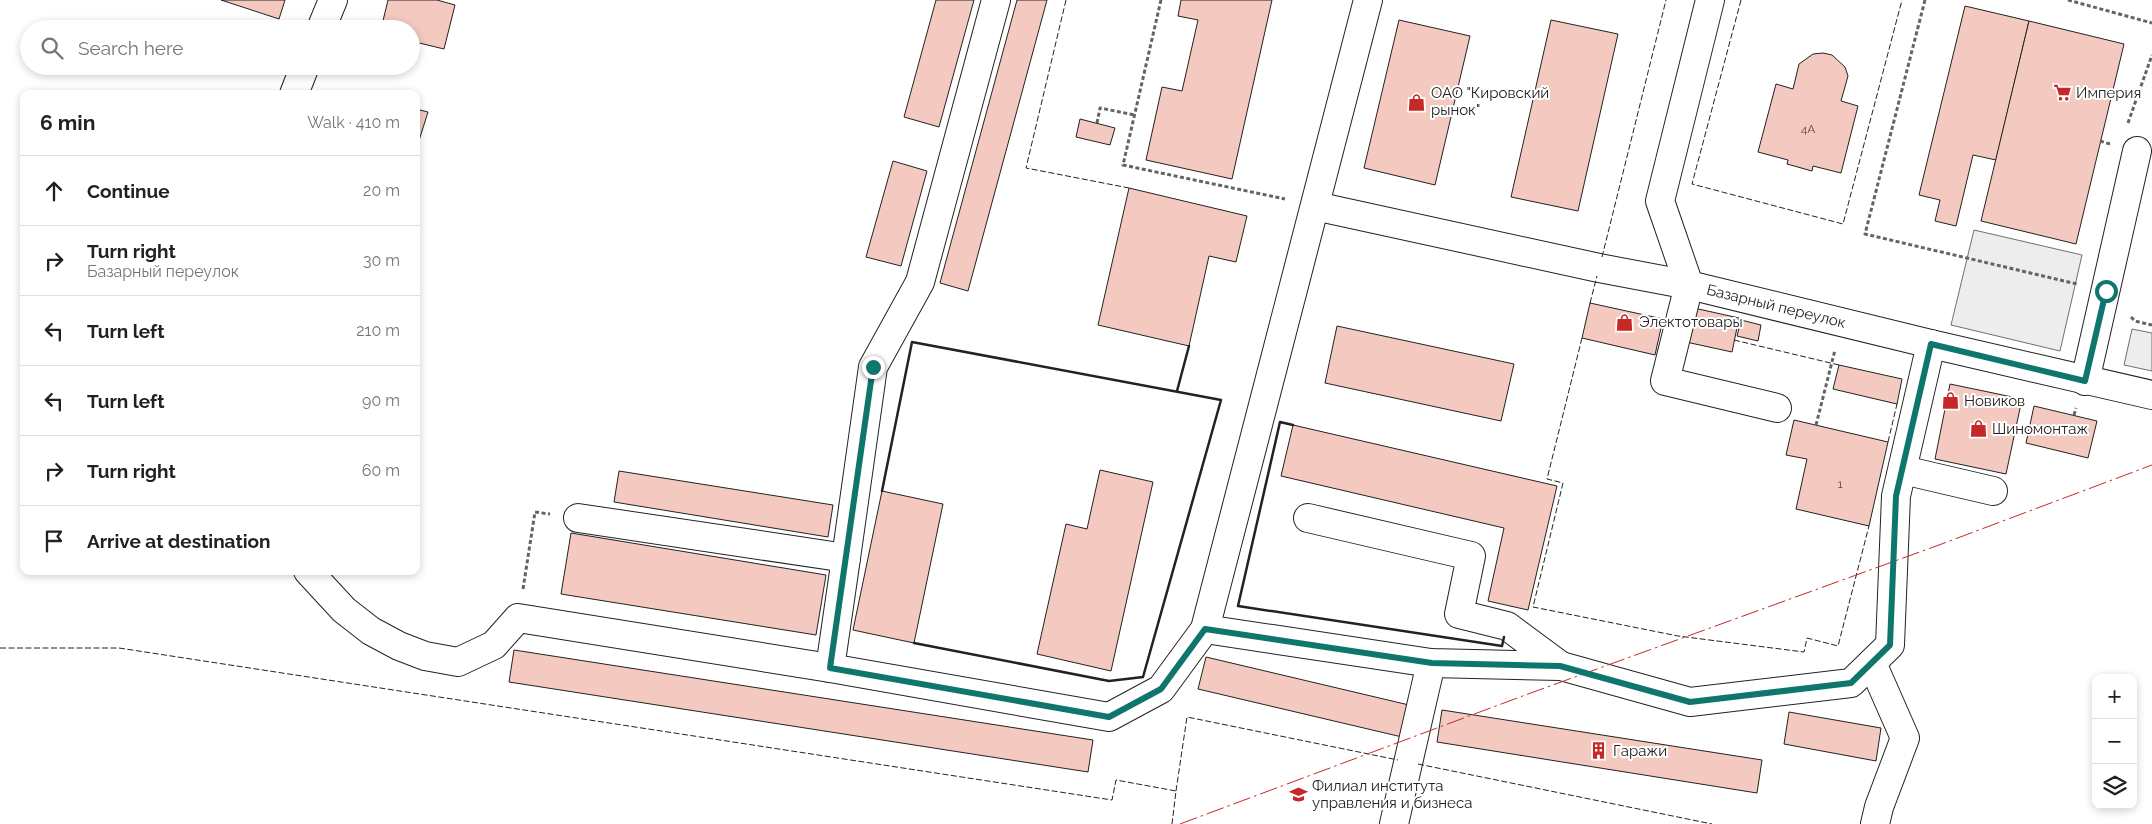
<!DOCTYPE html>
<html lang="en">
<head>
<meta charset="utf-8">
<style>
  :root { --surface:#fff; --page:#f6f6f6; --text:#202124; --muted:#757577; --line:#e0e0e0 }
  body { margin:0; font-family:Raleway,sans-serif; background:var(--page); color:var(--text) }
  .controls { position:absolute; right:15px; bottom:15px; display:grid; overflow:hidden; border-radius:10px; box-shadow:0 2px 8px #0003 }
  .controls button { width:45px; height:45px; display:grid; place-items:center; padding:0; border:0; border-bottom:1px solid var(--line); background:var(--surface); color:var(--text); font:25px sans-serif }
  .stop { position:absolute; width:15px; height:15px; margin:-11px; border:4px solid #0f766e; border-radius:50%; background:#fff }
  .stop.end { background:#0f766e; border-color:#fff; box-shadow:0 1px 5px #0008 }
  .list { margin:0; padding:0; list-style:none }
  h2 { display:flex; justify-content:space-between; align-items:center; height:65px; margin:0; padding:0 20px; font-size:21px }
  h2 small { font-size:16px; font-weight:400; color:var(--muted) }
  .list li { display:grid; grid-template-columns:32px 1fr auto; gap:15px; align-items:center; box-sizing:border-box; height:70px; padding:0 20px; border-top:1px solid var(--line) }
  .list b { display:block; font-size:19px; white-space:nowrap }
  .list p { margin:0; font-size:16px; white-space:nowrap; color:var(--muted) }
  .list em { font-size:16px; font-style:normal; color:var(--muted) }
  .icon { flex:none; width:28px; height:28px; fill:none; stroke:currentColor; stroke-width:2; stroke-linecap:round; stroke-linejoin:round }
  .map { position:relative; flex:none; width:2152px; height:824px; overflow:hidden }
  .search { position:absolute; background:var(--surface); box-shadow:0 2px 8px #0003; left:20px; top:20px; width:400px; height:55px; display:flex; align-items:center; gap:12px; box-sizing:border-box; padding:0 18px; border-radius:28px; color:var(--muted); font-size:19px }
  .panel { position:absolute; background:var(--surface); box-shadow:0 2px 8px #0003; left:20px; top:90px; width:400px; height:485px; border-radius:10px }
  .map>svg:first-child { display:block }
</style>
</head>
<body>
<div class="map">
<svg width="2152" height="824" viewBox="0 0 2152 824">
  <rect width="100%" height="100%" fill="#fff"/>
  <g fill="#ededed" stroke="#6f6f6f">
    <path d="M 1974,230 L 2082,255 L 2060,351 L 1951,325 Z"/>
    <path d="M 2132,329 L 2152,333 L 2152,371 L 2124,365 Z"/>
  </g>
  <g fill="#f3c9c0" stroke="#222">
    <path d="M 221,0 L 285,0 L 279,19 Z"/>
    <path d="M 388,0 L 437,0 L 455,5 L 444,49 L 411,41 L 411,29 L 381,29 Z"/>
    <path d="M 936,0 L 974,0 L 939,127 L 904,117 Z"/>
    <path d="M 1017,0 L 1047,0 L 968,291 L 940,283 Z"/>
    <path d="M 1181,0 L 1272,0 L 1232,179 L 1146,160 L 1162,87 L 1182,91 L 1198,20 L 1178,16 Z"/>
    <path d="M 1965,6 L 2029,21 L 1996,160 L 1973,155 L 1956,226 L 1935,221 L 1940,200 L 1919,195 Z"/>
    <path d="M 1399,20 L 1470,36 L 1435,185 L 1364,168 Z"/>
    <path d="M 1551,20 L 1618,34 L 1578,211 L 1511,197 Z"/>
    <path d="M 2029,21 L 2124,44 L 2076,244 L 1981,221 Z"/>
    <path d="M 1823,53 L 1832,55 L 1845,67 L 1848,76 L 1841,101 L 1858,106 L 1841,173 L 1813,166 L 1812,171 L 1787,164 L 1788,160 L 1758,152 L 1776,84 L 1793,89 L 1799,64 L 1813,54 Z"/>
    <path d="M 416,109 L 428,112 L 416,150 Z"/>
    <path d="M 1080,119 L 1115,128 L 1110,145 L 1076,137 Z"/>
    <path d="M 893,161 L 927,171 L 901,266 L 866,257 Z"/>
    <path d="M 1129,188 L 1247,216 L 1236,262 L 1209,256 L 1189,346 L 1098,325 Z"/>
    <path d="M 1590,303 L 1663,319 L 1655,355 L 1582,338 Z"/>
    <path d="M 1694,308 L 1739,318 L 1732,352 L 1686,342 Z"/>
    <path d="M 1741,320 L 1761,325 L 1758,341 L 1737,336 Z"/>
    <path d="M 1337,326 L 1514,364 L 1501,421 L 1325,383 Z"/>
    <path d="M 1839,365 L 1902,379 L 1897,404 L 1833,389 Z"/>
    <path d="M 1950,384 L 2022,399 L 2006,474 L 1935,459 Z"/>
    <path d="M 2034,406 L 2097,421 L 2088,458 L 2026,443 Z"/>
    <path d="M 1794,420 L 1888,442 L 1869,526 L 1796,509 L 1807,459 L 1786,455 Z"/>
    <path d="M 1293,425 L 1557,486 L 1528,610 L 1488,601 L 1504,528 L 1281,476 Z"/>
    <path d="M 1100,470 L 1153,482 L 1111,671 L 1037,654 L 1066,524 L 1087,529 Z"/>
    <path d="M 619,471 L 833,505 L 828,537 L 614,502 Z"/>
    <path d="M 882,491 L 943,504 L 914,643 L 853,630 Z"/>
    <path d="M 571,533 L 826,575 L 816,635 L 561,594 Z"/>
    <path d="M 514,650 L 1093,740 L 1088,772 L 509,682 Z"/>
    <path d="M 1206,657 L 1409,705 L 1402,737 L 1198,689 Z"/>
    <path d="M 1442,710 L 1762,760 L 1757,793 L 1437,742 Z"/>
    <path d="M 1789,712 L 1881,728 L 1876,761 L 1784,744 Z"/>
  </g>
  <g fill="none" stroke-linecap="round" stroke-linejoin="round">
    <defs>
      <g id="minor">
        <path d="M 321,29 L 333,0"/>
        <path d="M 294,94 L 305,66"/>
        <path id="s1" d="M 1315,206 L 1599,268 L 1689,285 L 1931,344 L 2152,395"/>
        <path d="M 1689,285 L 1660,201 L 1710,0"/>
        <path d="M 1689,285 L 1665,381 L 1777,408"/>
        <path d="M 2085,381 L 2137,151"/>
        <path d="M 1903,470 L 1993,491"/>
        <path d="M 578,518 L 846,558 L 830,668"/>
        <path d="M 1308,518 L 1471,556 L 1459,614 L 1507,626 L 1561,666"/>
        <path d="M 846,558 L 873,367 L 920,282 L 996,0"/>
        <path d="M 308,571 L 344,610 L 371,631 L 399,646 L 425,656 L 458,662 L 494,645 L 518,618 L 830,668 L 1109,717 L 1161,689 L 1205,629 L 1368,0"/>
        <path d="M 1205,629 L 1431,663 L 1561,666 L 1690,702 L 1851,683 L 1890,645 L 1896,496 L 1931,344"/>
        <path d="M 1872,663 L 1905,738 L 1879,807 L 1875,824"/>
        <path d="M 1394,824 L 1431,663"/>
      </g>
    </defs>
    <use href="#minor" stroke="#222" stroke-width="30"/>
    <g stroke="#646464" stroke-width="3" stroke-dasharray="4 2.5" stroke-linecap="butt">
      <path d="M 1161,0 L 1123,165 L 1285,199"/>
      <path d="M 1925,0 L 1865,234 L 2077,284"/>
      <path d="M 2068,0 L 2152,23"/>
      <path d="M 1097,123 L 1100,108 L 1135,115"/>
      <path d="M 2128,123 L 2152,55"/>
      <path d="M 2100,141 L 2110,144"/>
      <path d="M 2131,317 L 2135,321 L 2152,325"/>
      <path d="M 2074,415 L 2076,408"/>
      <path d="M 1816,425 L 1835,350"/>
      <path d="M 523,589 L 535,512 L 550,514"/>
    </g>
    <use href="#minor" stroke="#fff" stroke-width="28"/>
    <g stroke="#222" stroke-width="1" stroke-dasharray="6 2.5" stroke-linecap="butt">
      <path d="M 1066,0 L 1026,168 L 1129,188"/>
      <path d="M 1741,0 L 1692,184 L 1843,224 L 1902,0"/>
      <path d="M 1602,257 L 1666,0"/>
      <path d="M 1590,303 L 1597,276"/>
      <path d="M 1582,338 L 1547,479 L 1563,483 L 1533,607 L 1678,636 L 1804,652 L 1807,638 L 1838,646 L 1869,526"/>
      <path d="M 1734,340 L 1839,365"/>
      <path d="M 1888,442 L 1897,404"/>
      <path d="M 0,648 L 119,648 L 1112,800 L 1116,780 L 1176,791 L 1172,824"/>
      <path d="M 1418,764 L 1712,824"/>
      <path d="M 1176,791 L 1187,717 L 1398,760"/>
    </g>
    <g stroke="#222" stroke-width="2.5">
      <path d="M 1177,391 L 1189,346"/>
      <path d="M 1293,425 L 1280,422 L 1238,606 L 1502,646 L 1504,637"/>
      <path d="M 882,491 L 912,342 L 1221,400 L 1143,677 L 1109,681 L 914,643"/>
    </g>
    <path stroke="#c62828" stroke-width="1" stroke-dasharray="18 4 2.5 4" stroke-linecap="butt" d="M 1180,824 L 1528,694 L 1939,545 L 2152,465"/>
  </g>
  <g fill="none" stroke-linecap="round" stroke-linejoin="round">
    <path stroke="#0f766e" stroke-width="6" d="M 873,367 L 830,668 L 1109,717 L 1161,689 L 1205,629 L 1432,663 L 1560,666 L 1690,702 L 1851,683 L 1890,645 L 1896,496 L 1931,344 L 2085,381 L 2106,291"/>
  </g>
  <defs>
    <symbol id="supermarket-bare" viewBox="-9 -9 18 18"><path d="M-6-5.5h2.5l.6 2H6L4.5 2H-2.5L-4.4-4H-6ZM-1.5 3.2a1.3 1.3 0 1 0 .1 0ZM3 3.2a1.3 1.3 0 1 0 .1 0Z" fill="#c62828" stroke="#fff" stroke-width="2.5" paint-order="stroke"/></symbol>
    <symbol id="shop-bare" viewBox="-9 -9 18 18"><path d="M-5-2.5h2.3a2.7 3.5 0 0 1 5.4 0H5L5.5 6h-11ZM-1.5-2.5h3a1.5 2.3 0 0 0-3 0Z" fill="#c62828" stroke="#fff" stroke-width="2.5" paint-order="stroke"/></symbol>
    <symbol id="building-bare" viewBox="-9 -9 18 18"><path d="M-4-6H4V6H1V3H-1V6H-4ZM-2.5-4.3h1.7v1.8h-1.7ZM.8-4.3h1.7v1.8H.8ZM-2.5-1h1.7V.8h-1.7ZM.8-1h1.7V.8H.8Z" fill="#c62828" stroke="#fff" stroke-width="2.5" paint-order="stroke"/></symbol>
    <symbol id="university-bare" viewBox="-9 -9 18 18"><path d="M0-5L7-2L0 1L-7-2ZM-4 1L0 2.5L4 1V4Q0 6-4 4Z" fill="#c62828" stroke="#fff" stroke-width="2.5" paint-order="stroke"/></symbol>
  </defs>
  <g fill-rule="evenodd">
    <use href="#supermarket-bare" x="2050" y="80" width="25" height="25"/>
    <use href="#shop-bare" x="1404" y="90" width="25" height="25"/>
    <use href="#shop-bare" x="1612" y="310" width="25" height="25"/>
    <use href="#shop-bare" x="1938" y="388" width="25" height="25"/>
    <use href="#shop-bare" x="1966" y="416" width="25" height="25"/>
    <use href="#building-bare" x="1586" y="738" width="25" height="25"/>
    <use href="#university-bare" x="1286" y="782" width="25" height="25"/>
  </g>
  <g text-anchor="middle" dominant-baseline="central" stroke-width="4" stroke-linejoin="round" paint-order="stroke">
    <g font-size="12" fill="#564c4a">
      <text x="1808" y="129">4А</text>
      <text x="1840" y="484">1</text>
    </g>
    <g font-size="15" fill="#222" stroke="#fff" text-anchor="start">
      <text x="1431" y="93">ОАО "Кировский<tspan x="1431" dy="17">рынок"</tspan></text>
      <text x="2076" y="93">Империя</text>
      <text x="1639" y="322">Электотовары</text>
      <text x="1964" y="401">Новиков</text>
      <text x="1992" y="429">Шиномонтаж</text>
      <text x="1613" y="751">Гаражи</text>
      <text x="1312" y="786">Филиал института<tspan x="1312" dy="17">управления и бизнеса</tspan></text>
    </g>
    <g font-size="15" fill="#222" stroke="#fff">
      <text stroke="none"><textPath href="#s1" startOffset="472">Базарный переулок</textPath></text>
    </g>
  </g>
</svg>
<div class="controls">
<button>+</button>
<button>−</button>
<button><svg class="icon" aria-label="layers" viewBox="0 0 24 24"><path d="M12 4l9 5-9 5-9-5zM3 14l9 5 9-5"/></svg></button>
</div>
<div class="stop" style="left:2106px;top:291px"></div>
<div class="stop end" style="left:873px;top:367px"></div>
<div class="search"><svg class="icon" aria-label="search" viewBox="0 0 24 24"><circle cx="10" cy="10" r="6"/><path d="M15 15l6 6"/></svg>Search here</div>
<section class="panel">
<h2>6 min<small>Walk · 410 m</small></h2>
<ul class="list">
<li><svg class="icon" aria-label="ahead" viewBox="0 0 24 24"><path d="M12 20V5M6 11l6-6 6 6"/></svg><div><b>Continue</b></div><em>20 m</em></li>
<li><svg class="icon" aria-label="right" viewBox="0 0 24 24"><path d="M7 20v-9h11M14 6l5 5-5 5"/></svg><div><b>Turn right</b><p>Базарный переулок</p></div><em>30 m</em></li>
<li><svg class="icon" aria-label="left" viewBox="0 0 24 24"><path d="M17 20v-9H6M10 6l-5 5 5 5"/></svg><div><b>Turn left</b></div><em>210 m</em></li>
<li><svg class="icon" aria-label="left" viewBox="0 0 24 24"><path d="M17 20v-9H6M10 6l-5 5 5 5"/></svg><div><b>Turn left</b></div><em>90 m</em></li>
<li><svg class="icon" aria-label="right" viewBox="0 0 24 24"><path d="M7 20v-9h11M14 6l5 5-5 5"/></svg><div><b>Turn right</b></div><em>60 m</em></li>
<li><svg class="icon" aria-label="arrive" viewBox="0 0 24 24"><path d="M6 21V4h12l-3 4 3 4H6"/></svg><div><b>Arrive at destination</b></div></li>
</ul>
</section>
</div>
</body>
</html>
